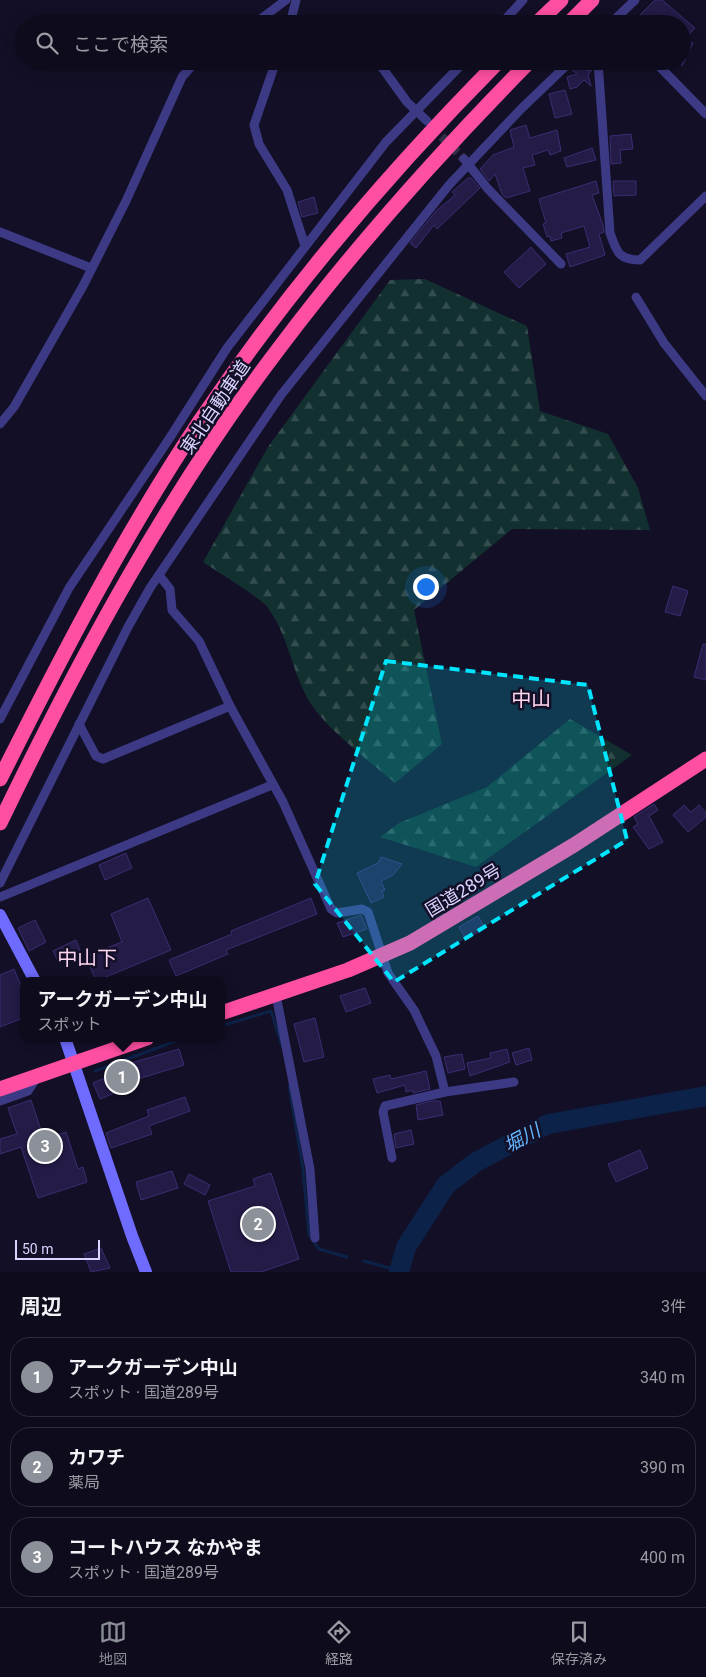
<!DOCTYPE html>
<html lang="ja">
<head>
<meta charset="utf-8">
<style>
  :root { --surface:#0e0b1c; --page:#171425; --text:#f1f3f6; --muted:#9b9ba3; --line:#2e2b3b; --accent:#8c9099 }
  body { margin:0; font-family:Roboto,"Noto Sans JP",sans-serif; background:var(--page); color:var(--text) }
  .scale { position:absolute; left:15px; bottom:12px; width:85px; box-sizing:border-box; padding-left:5px; border:2px solid #d9d4ff; border-top:0; font-size:14px; line-height:18px; white-space:nowrap; color:#d9d4ff; -webkit-text-stroke:4px #130f26; paint-order:stroke }
  .you { position:absolute; left:425px; top:586px; width:18px; height:18px; margin:-12px; border:4px solid #fff; border-radius:50%; background:#1a73e8; box-shadow:0 0 0 8px #1a73e833 }
  .badge { display:grid; place-items:center; width:32px; height:32px; border-radius:50%; background:var(--accent); color:#fff; font-size:16px; font-weight:700 }
  .pin { position:absolute; translate:-50% -50%; border:2px solid #fff; box-shadow:0 1px 5px #0006 }
  .popup { position:absolute; left:20px; top:977px; width:205px; height:65px; box-sizing:border-box; display:grid; place-content:center; border-radius:10px; background:var(--surface); filter:drop-shadow(0 1px 4px #0005); font-size:16px; white-space:nowrap; color:var(--muted) }
  .popup b { font-size:19px; color:var(--text) }
  .popup::after { content:''; position:absolute; left:50%; top:100%; margin-left:-10px; border:10px solid transparent; border-top-color:var(--surface) }
  .list { margin:0; padding:0; list-style:none }
  h2 { display:flex; justify-content:space-between; align-items:center; height:65px; margin:0; padding:0 20px; font-size:21px }
  h2 small { font-size:16px; font-weight:400; color:var(--muted) }
  .list li { display:grid; grid-template-columns:32px 1fr auto; gap:15px; align-items:center; box-sizing:border-box; height:80px; margin:0 10px 10px; padding:0 10px; border:1px solid var(--line); border-radius:20px }
  .list b { display:block; font-size:19px; white-space:nowrap }
  .list p { margin:0; font-size:16px; white-space:nowrap; color:var(--muted) }
  .list em { font-size:16px; font-style:normal; color:var(--muted) }
  .icon { flex:none; width:28px; height:28px; fill:none; stroke:currentColor; stroke-width:2; stroke-linecap:round; stroke-linejoin:round }
  .map { position:relative; flex:none; width:706px; height:1272px; overflow:hidden }
  .search { position:absolute; background:var(--surface); box-shadow:0 2px 12px #0003; left:15px; right:15px; top:15px; height:55px; display:flex; align-items:center; gap:12px; box-sizing:border-box; padding:0 18px; border-radius:28px; color:var(--muted); font-size:19px }
  .sheet { height:335px; background:var(--surface) }
  nav { display:flex; justify-content:space-around; align-items:center; box-sizing:border-box; height:70px; border-top:1px solid var(--line); background:var(--surface); font-size:14px; color:var(--muted) }
  nav a { display:grid; justify-items:center; gap:2px }
  nav .on { color:var(--accent) }
  .map>svg:first-child { display:block }
</style>
</head>
<body>
<div class="map">
<svg width="706" height="1272" viewBox="0 0 706 1272">
  <defs>
    <pattern id="forest-firs" width="22" height="20" patternUnits="userSpaceOnUse" patternTransform="scale(1.25)"><rect width="22" height="20" fill="#12302f"/><path d="M5 1l3.5 6h-7zM16 11l3.5 6h-7z" fill="#344d4e"/></pattern>
  </defs>
  <rect width="100%" height="100%" fill="#130f26"/>
  <g fill="url(#forest-firs)">
    <path d="M 425,279 L 527,326 L 540,411 L 608,434 L 638,488 L 650,530 L 512,529 L 414,610 L 442,744 L 395,783 C 368,760 338,738 316,711 C 292,680 291,639 268,608 C 261,598 216,571 203,562 L 268,447 L 390,280 Z"/>
    <path d="M 570,719 L 632,755 L 476,867 L 380,837 L 399,823 L 487,787 Z"/>
  </g>
  <g fill="none" stroke-linecap="round" stroke-linejoin="round">
    <g stroke="#0c2248" stroke-width="3">
      <path d="M 221,1026 L 271,1011 L 282,1046"/>
      <path d="M 95,1071 L 176,1041"/>
      <path d="M 289,1086 L 303,1169 L 309,1235 L 319,1249 L 347,1257"/>
      <path d="M 364,1261 L 400,1271"/>
    </g>
    <path stroke="#0c2248" stroke-width="20" d="M 399,1272 L 406,1247 L 446,1185 L 476,1162 L 548,1124 L 706,1096"/>
  </g>
  <g fill="#241b47" stroke="#3b2d73">
    <path d="M 655,0 L 662,0 L 695,28 L 685,39 L 693,43 L 682,66 L 682,24 L 631,24 Z"/>
    <path d="M 577,61 L 592,61 L 586,68 L 587,71 L 592,70 L 588,75 L 591,86 L 584,80 L 577,87 L 570,89 L 567,77 L 577,74 L 571,69 Z"/>
    <path d="M 565,90 L 572,114 L 555,118 L 549,94 Z"/>
    <path d="M 526,125 L 530,138 L 557,130 L 561,151 L 550,155 L 548,150 L 532,155 L 535,165 L 523,168 L 530,191 L 506,198 L 502,194 L 495,174 L 489,181 L 480,169 L 493,155 L 514,147 L 510,130 Z"/>
    <path d="M 631,134 L 633,149 L 620,150 L 621,163 L 611,164 L 610,136 Z"/>
    <path d="M 592,148 L 596,160 L 567,167 L 564,158 Z"/>
    <path d="M 468,178 L 471,178 L 480,188 L 437,229 L 434,225 L 416,248 L 410,243 L 436,211 L 455,195 L 452,192 Z"/>
    <path d="M 596,181 L 599,193 L 592,195 L 603,225 L 604,232 L 599,234 L 605,255 L 570,267 L 566,254 L 590,247 L 584,226 L 561,233 L 562,238 L 551,241 L 550,236 L 547,237 L 543,224 L 546,223 L 539,199 Z"/>
    <path d="M 613,181 L 636,181 L 636,195 L 614,196 Z"/>
    <path d="M 314,197 L 318,213 L 302,217 L 298,202 Z"/>
    <path d="M 531,247 L 546,264 L 519,288 L 504,272 Z"/>
    <path d="M 673,586 L 688,591 L 680,616 L 665,612 Z"/>
    <path d="M 703,644 L 706,644 L 706,680 L 694,677 Z"/>
    <path d="M 654,804 L 658,810 L 649,816 L 663,842 L 649,849 L 633,827 L 638,824 L 634,817 Z"/>
    <path d="M 684,805 L 691,812 L 699,805 L 706,813 L 706,817 L 688,832 L 673,815 Z"/>
    <path d="M 126,853 L 132,868 L 105,880 L 99,865 Z"/>
    <path d="M 381,857 L 402,864 L 393,875 L 381,881 L 385,890 L 382,891 L 384,897 L 371,903 L 357,873 L 378,863 Z"/>
    <path d="M 148,898 L 171,950 L 96,981 L 86,956 L 122,942 L 111,914 Z"/>
    <path d="M 311,898 L 317,914 L 226,950 L 228,954 L 176,976 L 169,960 L 232,934 L 231,931 Z"/>
    <path d="M 361,915 L 367,929 L 343,937 L 337,923 Z"/>
    <path d="M 478,916 L 485,928 L 466,939 L 459,927 Z"/>
    <path d="M 35,920 L 46,942 L 29,951 L 18,928 Z"/>
    <path d="M 76,940 L 80,950 L 58,961 L 53,951 Z"/>
    <path d="M 14,969 L 23,991 L 23,1018 L 0,1027 L 0,975 Z"/>
    <path d="M 365,988 L 371,1003 L 346,1012 L 340,996 Z"/>
    <path d="M 315,1018 L 324,1057 L 304,1062 L 294,1024 Z"/>
    <path d="M 529,1048 L 532,1060 L 516,1065 L 512,1053 Z"/>
    <path d="M 179,1049 L 184,1065 L 138,1079 L 139,1083 L 100,1099 L 93,1083 L 121,1071 L 120,1068 L 131,1063 Z"/>
    <path d="M 507,1049 L 510,1062 L 470,1076 L 467,1063 L 491,1058 L 490,1053 Z"/>
    <path d="M 462,1054 L 465,1069 L 448,1073 L 444,1057 Z"/>
    <path d="M 426,1071 L 430,1089 L 413,1093 L 413,1090 L 406,1092 L 405,1085 L 377,1093 L 373,1079 L 390,1075 L 391,1079 Z"/>
    <path d="M 185,1097 L 190,1111 L 149,1126 L 152,1134 L 111,1148 L 106,1133 L 149,1116 L 147,1110 Z"/>
    <path d="M 31,1100 L 44,1139 L 66,1132 L 78,1169 L 83,1167 L 87,1182 L 38,1198 L 21,1147 L 0,1154 L 0,1139 L 17,1134 L 8,1108 Z"/>
    <path d="M 432,1101 L 440,1101 L 443,1115 L 418,1120 L 416,1105 Z"/>
    <path d="M 411,1130 L 414,1144 L 396,1148 L 394,1134 Z"/>
    <path d="M 640,1150 L 648,1168 L 616,1182 L 608,1164 Z"/>
    <path d="M 172,1171 L 178,1188 L 141,1200 L 136,1182 Z"/>
    <path d="M 271,1173 L 299,1259 L 261,1272 L 231,1272 L 208,1201 L 255,1186 L 253,1179 Z"/>
    <path d="M 189,1174 L 210,1185 L 205,1195 L 184,1184 Z"/>
    <path d="M 101,1248 L 110,1268 L 91,1272 L 84,1254 Z"/>
  </g>
  <g fill="none" stroke-linecap="round" stroke-linejoin="round">
    <path stroke="#312d47" stroke-width="9" stroke-dasharray="9 4.5" stroke-linecap="butt" d="M 432,127 L 464,159"/>
    <g stroke="#3d3a85" stroke-width="9">
      <path d="M 406,22 L 427,24"/>
      <path d="M 254,24 L 286,0"/>
      <path d="M 290,24 L 296,0"/>
      <path d="M 501,24 L 523,0"/>
      <path d="M 610,24 L 635,0"/>
      <path d="M 276,61 L 254,125 L 259,144 L 287,190 L 305,246"/>
      <path d="M 334,61 L 350,61"/>
      <path d="M 370,61 L 381,66 L 407,102 L 427,121"/>
      <path d="M 598,61 L 610,233 C 617,252 618,260 640,260 L 706,196"/>
      <path d="M 654,61 L 706,114"/>
      <path d="M 464,159 L 488,189 L 561,264"/>
      <path d="M 0,232 L 91,268"/>
      <path d="M 636,297 L 664,343 L 706,396"/>
      <path d="M 0,424 L 14,407 L 83,286 L 126,201 L 182,77 L 196,61"/>
      <path d="M 159,575 L 170,589 L 172,610 L 199,641 L 230,706 L 283,802 L 331,909 L 337,913 L 362,909 L 368,912 L 388,973 L 414,1010 L 436,1056 L 445,1092"/>
      <path d="M 0,719 L 69,588 L 169,439 L 227,348 L 386,142 L 465,61"/>
      <path d="M 79,724 L 96,756 L 103,759 L 230,706"/>
      <path d="M 0,883 L 128,627 L 150,588 L 281,395 L 449,185 L 521,109 L 571,61"/>
      <path d="M 0,897 L 272,785"/>
      <path d="M 276,995 L 310,1169 L 315,1238"/>
      <path d="M 0,1101 L 28,1091 L 37,1077"/>
      <path d="M 392,1158 L 383,1112 L 385,1106 L 445,1092 L 514,1082"/>
    </g>
    <g stroke="#6f6bff" stroke-width="12">
      <path d="M 0,915 L 35,981"/>
      <path d="M 65,1038 L 132,1236 L 146,1272"/>
    </g>
    <g stroke="#ff4fa3" stroke-width="15">
      <path d="M 536,24 L 561,0"/>
      <path d="M 568,24 L 592,0"/>
      <path d="M 0,779 C 61,657 124,535 200,421 C 287,292 389,172 499,61"/>
      <path d="M 0,823 C 80,657 168,494 280,347 C 356,246 441,151 530,61"/>
      <path d="M 221,1013 L 348,970 L 410,943 L 574,845 L 706,759"/>
      <path d="M 0,1089 L 147,1038"/>
    </g>
  </g>
  <path fill="#00e5ff" fill-opacity="0.2" stroke="#00e5ff" stroke-width="4" stroke-dasharray="10 6" stroke-linejoin="round" d="M 386,661 L 588,685 L 627,840 L 394,982 L 315,884 Z"/>
  <g text-anchor="middle" dominant-baseline="central" stroke-width="5" stroke-linejoin="round" paint-order="stroke">
    <g font-size="18" fill="#d9d4ff" stroke="#130f26">
      <text transform="translate(215 407) rotate(-56)">東北自動車道</text>
      <text transform="translate(463 890) rotate(-31)">国道289号</text>
    </g>
    <g font-size="19" font-style="italic" fill="#62b6ff" stroke="#130f26">
      <text transform="translate(522 1138) rotate(-28)">堀川</text>
    </g>
    <g font-size="20" fill="#ffd6f0" stroke="#130f26">
      <text x="531" y="699">中山</text>
      <text x="87" y="958">中山下</text>
    </g>
  </g>
</svg>
<div class="scale">50 m</div>
<div class="you"></div>
<div class="pin badge" style="left:122px;top:1077px">1</div>
<div class="popup"><b>アークガーデン中山</b>スポット</div>
<div class="pin badge" style="left:258px;top:1224px">2</div>
<div class="pin badge" style="left:45px;top:1146px">3</div>
<div class="search"><svg class="icon" aria-label="search" viewBox="0 0 24 24"><circle cx="10" cy="10" r="6"/><path d="M15 15l6 6"/></svg>ここで検索</div>
</div>
<section class="sheet">
<h2>周辺<small>3件</small></h2>
<ul class="list">
<li><span class="badge">1</span><div><b>アークガーデン中山</b><p>スポット · 国道289号</p></div><em>340 m</em></li>
<li><span class="badge">2</span><div><b>カワチ</b><p>薬局</p></div><em>390 m</em></li>
<li><span class="badge">3</span><div><b>コートハウス なかやま</b><p>スポット · 国道289号</p></div><em>400 m</em></li>
</ul>
</section>
<nav>
<a class="on"><svg class="icon" aria-label="map" viewBox="0 0 24 24"><path d="M3 6l6-2 6 2 6-2v14l-6 2-6-2-6 2zM9 4v14M15 6v14"/></svg>地図</a>
<a><svg class="icon" aria-label="directions" viewBox="0 0 24 24"><path d="M12 3l9 9-9 9-9-9zM9 14v-3h6M13 9l2 2-2 2"/></svg>経路</a>
<a><svg class="icon" aria-label="saved" viewBox="0 0 24 24"><path d="M7 4h10v16l-5-4-5 4z"/></svg>保存済み</a>
</nav>
</body>
</html>
